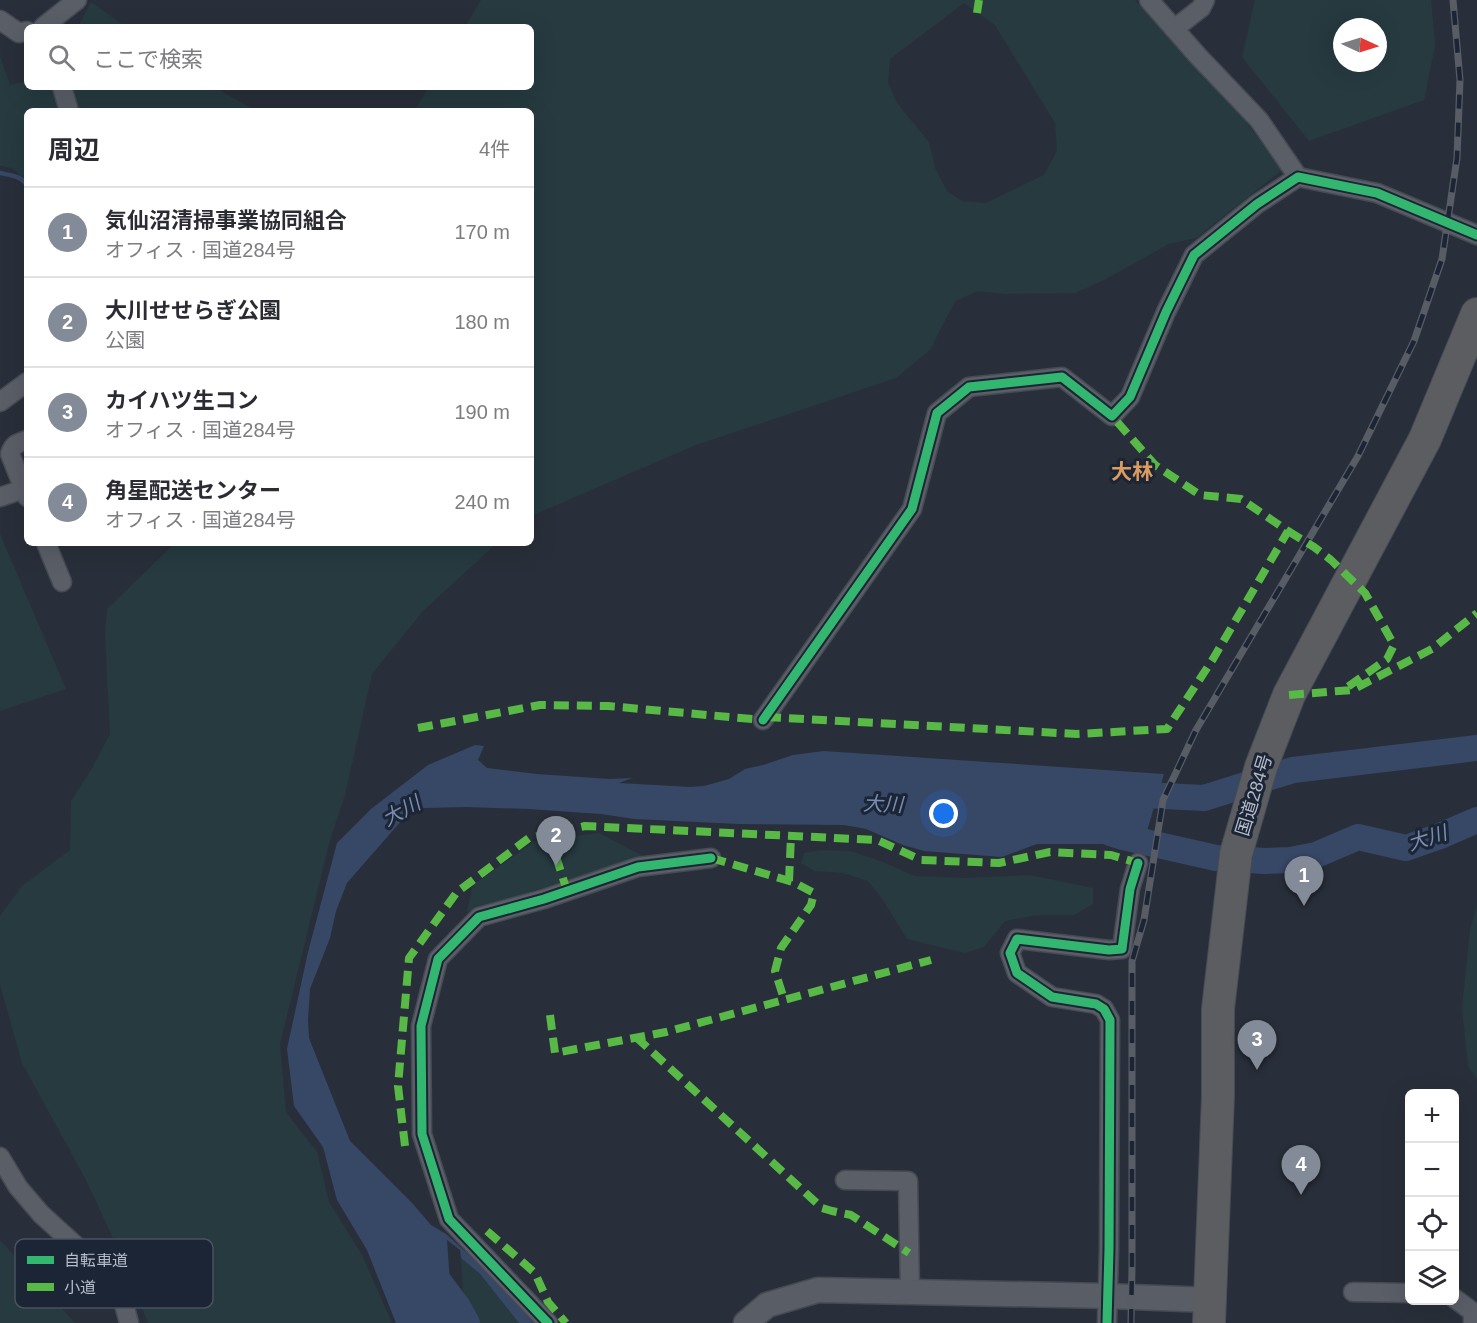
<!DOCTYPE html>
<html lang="ja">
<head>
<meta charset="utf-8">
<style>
  :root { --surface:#fff; --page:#f7f7f7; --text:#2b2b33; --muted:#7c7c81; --line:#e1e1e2; --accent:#838a98 }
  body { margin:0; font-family:Helvetica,"Noto Sans JP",sans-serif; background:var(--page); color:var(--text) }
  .controls { position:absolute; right:18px; bottom:18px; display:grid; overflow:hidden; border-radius:9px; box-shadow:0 6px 24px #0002 }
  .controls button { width:54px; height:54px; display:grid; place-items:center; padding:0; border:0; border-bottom:2px solid var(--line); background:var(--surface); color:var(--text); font:30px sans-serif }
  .compass { position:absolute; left:1333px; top:18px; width:54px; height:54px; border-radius:50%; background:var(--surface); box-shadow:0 6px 24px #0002; rotate:94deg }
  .you { position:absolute; left:944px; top:814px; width:21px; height:21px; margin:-15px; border:4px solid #fff; border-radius:50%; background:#1a73e8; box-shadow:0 0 0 9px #1a73e833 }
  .badge { display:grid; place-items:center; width:39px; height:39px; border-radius:50%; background:var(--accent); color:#fff; font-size:20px; font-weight:700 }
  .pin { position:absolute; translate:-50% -50px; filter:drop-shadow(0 2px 3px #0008) }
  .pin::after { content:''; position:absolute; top:32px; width:21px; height:18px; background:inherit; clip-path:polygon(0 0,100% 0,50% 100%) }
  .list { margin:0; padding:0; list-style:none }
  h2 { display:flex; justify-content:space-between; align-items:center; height:78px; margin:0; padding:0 24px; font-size:26px }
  h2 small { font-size:20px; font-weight:400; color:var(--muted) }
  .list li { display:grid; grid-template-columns:39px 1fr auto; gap:18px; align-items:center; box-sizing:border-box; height:90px; padding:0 24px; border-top:2px solid var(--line) }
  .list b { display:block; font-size:22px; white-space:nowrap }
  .list p { margin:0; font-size:20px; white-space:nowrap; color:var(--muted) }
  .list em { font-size:20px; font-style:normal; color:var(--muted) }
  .icon { flex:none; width:33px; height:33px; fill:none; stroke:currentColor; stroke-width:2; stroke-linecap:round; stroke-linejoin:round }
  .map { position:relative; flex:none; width:1477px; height:1323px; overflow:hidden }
  .search { position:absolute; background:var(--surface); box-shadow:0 6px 24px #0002; left:24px; top:24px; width:510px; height:66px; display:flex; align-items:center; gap:15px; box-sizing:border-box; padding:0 21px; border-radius:9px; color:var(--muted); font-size:22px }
  .panel { position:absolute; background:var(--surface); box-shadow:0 6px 24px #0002; left:24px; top:108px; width:510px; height:438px; border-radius:9px }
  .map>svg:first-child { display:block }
</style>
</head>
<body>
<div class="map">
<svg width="1477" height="1323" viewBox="0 0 1477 1323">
  <rect width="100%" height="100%" fill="#292f3a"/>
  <g fill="#263a40" fill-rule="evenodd">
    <path d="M 481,0 L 1135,0 L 1244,119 L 1282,170 L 1196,238 L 1169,244 L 1104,280 L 1075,293 L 1006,294 L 978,291 L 955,301 L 930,350 L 896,378 L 696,445 L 531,516 L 531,111 L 414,111 L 429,87 L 531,87 L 531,27 L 465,27 ZM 964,3 L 995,25 L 1055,123 L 1057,151 L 1044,175 L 986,203 L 962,201 L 947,191 L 935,168 L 929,142 L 897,103 L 888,83 L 890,59 Z"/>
    <path d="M 1255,0 L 1431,0 L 1435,45 L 1424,100 L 1309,141 L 1242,57 ZM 1342,27 L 1378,27 L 1378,63 L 1342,63 Z"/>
    <path d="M 91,2 L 126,27 L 78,27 Z"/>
    <path d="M 0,56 L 10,85 L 27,81 L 27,87 L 57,87 L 64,111 L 27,111 L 27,182 L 12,168 L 0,166 Z"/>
    <path d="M 73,87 L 214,87 L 257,111 L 75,111 Z"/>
    <path d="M 0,534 L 66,689 L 0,711 Z"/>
    <path d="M 175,543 L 497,543 L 423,611 L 372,674 L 345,795 L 330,840 L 280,1044 L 286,1112 L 317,1152 L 329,1202 L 362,1255 L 392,1323 L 148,1323 L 118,1249 L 87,1182 L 22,1063 L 0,985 L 0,916 L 22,886 L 70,850 L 71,801 L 91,770 L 110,734 L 105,634 L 107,609 Z"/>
    <path d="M 599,833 L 643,856 L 467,912 L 473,885 L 535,841 Z"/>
    <path d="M 822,850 L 850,851 L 883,862 L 915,876 L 967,878 L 1030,875 L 1093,888 L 1093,904 L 1074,915 L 1037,915 L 1005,921 L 984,947 L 965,953 L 907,939 L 883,900 L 868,881 L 843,873 L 815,871 L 801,863 L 804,853 Z"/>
    <path d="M 1477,906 L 1477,1079 L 1468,1066 L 1462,1008 L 1470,929 Z"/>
    <path d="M 0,1240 L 75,1323 L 0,1323 Z"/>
    <path d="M 461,1258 L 480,1274 L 519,1323 L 465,1323 Z"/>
  </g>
  <path fill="#374766" d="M 475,745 L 484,746 L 478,760 L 487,768 L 537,774 L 610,779 L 632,778 L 619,783 L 690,787 L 704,786 L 729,779 L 745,769 L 763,765 L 793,755 L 824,751 L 1164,774 L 1140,854 L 1134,847 L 1111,844 L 1037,844 L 1002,857 L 924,851 L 903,845 L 866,829 L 844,825 L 739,824 L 634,819 L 601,814 L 529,809 L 466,807 L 425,808 L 409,812 L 347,883 L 336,911 L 330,938 L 310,989 L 308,1020 L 309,1038 L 350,1141 L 413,1204 L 431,1225 L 446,1234 L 501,1284 L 533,1323 L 519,1323 L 480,1274 L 461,1258 L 460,1250 L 447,1240 L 453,1323 L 396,1323 L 367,1250 L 337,1200 L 323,1147 L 294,1106 L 287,1049 L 308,952 L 337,843 L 371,809 L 428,765 Z"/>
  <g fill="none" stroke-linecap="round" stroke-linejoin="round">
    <path stroke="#374766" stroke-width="4.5" d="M 0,173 C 9,175 23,176 27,186"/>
    <g stroke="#374766" stroke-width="26">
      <path d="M 1123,794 L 1204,798 L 1293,770 L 1477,748"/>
      <path d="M 1110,833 L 1123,837 L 1216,858 L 1265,861 L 1290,860 L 1316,855 L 1358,837 L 1406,848 L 1440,836 L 1477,820"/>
      <path d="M 431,1271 L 458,1307 L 467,1323"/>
    </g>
    <defs>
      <g id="street">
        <path d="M 1149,0 L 1198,56 L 1259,120 L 1298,177"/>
        <path d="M 0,20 L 19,33 L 27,31"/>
        <path d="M 43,27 L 77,0"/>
        <path d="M 1174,29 L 1201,8 L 1205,0"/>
        <path d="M 62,87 L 69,111"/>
        <path d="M 0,402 L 27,382"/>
        <path d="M 27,440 C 18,443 13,444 10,454 L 27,497"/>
        <path d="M 0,497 L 24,489 L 27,486"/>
        <path d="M 46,543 L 62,582"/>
        <path d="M 763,720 L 912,509 L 937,413 L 969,387 L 1062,377 L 1112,416 L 1130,397 L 1166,312 L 1194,255 L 1257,204 L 1298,177 L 1377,193 L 1477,235"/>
        <path d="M 0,1157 L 18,1187 L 41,1214 L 108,1275 L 124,1304 L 129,1323"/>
        <path d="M 845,1180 L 908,1181 L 910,1292"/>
        <path d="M 1353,1292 L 1410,1293"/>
        <path d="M 1454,1298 L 1473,1312 L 1473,1323"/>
        <path d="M 548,1323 L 449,1219 L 422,1134 L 421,1026 L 438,959 L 479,917 L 544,899 L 638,867 L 711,858"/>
        <path d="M 1107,1323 L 1109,1249 L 1110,1020 L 1104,1009 L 1096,1004 L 1052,997 L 1017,973 L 1010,953 L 1017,939 L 1109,950 L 1122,949 L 1130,889 L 1138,863"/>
      </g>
      <path id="secondary" d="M 746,1323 L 767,1305 L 818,1290 L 1107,1296 L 1209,1300"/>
      <path id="highway" d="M 1209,1323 L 1218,1096 L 1218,1009 L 1236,854 L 1261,767 L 1289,695 L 1425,439 L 1477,314"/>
    </defs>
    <use href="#street" stroke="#464a52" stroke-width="21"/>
    <use href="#secondary" stroke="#464a52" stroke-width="27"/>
    <use href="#highway" stroke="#464b55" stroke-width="34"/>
    <use href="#street" stroke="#5a5e67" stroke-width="18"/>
    <use href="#secondary" stroke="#595d65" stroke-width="24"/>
    <use href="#highway" stroke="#5b5d61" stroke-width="32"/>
    <defs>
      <path id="rail" d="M 1131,1323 L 1132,1267 L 1132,961 L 1144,920 L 1163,800 L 1196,730 L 1358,456 L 1414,341 L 1442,259 L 1457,158 L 1460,80 L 1453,0"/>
    </defs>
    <use href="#rail" stroke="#585d65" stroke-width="7"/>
    <use href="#rail" stroke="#1c2535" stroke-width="4.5" stroke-dasharray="14" stroke-linecap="butt"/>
    <g stroke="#58b947" stroke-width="8" stroke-dasharray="15 8" stroke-linecap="butt">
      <path d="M 977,13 L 979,0"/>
      <path d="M 1288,531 L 1314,547 L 1331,560 L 1365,593 L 1394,645 L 1387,659 L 1342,691"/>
      <path d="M 1289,695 L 1352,690 L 1432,649 L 1477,613"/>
      <path d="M 766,717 L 1077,734 L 1167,729 L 1213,659 L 1288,531 L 1241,499 L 1200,495 L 1155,465 L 1112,416"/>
      <path d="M 418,728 L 540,705 L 608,706 L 763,720"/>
      <path d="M 549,834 L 567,891"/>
      <path d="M 711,858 L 793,882 L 814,893 L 811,905 L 781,948 L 775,971 L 784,999"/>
      <path d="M 789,881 L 791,836"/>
      <path d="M 550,1015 L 555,1053 L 666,1032 L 931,960"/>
      <path d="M 636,1037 L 822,1208 L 832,1211 L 851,1215 L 909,1253"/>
      <path d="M 405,1146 L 398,1086 L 409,958 L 457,892 L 529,838 L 585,826 L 877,840 L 921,860 L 999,863 L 1050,852 L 1111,855 L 1138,863"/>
      <path d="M 487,1231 L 535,1273 L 548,1302 L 566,1323"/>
    </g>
    <defs>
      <g id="cycleway">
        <path d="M 763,720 L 912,509 L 937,413 L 969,387 L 1062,377 L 1112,416 L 1130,397 L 1166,312 L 1194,255 L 1257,204 L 1298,177 L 1377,193 L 1477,235"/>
        <path d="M 548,1323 L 449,1219 L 422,1134 L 421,1026 L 438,959 L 479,917 L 544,899 L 638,867 L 711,858"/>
        <path d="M 1107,1323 L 1109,1249 L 1110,1020 L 1104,1009 L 1096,1004 L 1052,997 L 1017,973 L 1010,953 L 1017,939 L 1109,950 L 1122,949 L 1130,889 L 1138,863"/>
      </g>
    </defs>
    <use href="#cycleway" stroke="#1c2535" stroke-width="13"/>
    <use href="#cycleway" stroke="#33b770" stroke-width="9"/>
  </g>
  <g text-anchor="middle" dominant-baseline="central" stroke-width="6" stroke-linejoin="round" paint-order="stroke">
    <g font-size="18" fill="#b4bbca" stroke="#1c2535">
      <text transform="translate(1254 795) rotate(-73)">国道284号</text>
    </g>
    <g font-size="20" font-style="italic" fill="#7a8eb3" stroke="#1c2535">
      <text transform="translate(883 804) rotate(2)">大川</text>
      <text transform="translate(401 811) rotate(-29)">大川</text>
      <text transform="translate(1427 838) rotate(-18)">大川</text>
    </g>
    <g font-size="21" font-weight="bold" fill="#da9d5f" stroke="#1c2535">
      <text x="1132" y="471">大林</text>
    </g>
  </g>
  <rect x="15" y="1239" width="198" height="69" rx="9" fill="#1c2535" stroke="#4a5262" stroke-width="1.5"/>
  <rect x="27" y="1256" width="27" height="8" fill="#33b770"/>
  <rect x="27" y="1283" width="27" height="8" fill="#58b947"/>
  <g font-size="16" fill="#b4bbca">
    <text x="64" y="1266">自転車道</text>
    <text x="64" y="1293">小道</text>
  </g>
</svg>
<div class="controls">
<button>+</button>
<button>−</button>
<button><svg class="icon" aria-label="locate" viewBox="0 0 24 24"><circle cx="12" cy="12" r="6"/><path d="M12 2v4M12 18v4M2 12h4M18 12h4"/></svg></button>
<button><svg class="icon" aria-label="layers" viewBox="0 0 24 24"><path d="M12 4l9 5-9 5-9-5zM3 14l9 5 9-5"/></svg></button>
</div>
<svg class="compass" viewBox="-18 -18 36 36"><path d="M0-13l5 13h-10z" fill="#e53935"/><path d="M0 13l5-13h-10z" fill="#7c7c81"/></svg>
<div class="you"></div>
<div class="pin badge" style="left:1304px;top:906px">1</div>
<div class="pin badge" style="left:556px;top:866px">2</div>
<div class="pin badge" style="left:1257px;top:1070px">3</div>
<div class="pin badge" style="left:1301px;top:1195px">4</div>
<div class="search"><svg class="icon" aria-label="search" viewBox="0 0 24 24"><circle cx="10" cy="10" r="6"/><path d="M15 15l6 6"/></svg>ここで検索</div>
<section class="panel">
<h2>周辺<small>4件</small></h2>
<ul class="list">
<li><span class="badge">1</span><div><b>気仙沼清掃事業協同組合</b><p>オフィス · 国道284号</p></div><em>170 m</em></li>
<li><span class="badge">2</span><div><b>大川せせらぎ公園</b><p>公園</p></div><em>180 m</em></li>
<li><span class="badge">3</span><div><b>カイハツ生コン</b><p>オフィス · 国道284号</p></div><em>190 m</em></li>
<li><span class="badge">4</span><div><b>角星配送センター</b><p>オフィス · 国道284号</p></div><em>240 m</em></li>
</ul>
</section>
</div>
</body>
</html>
